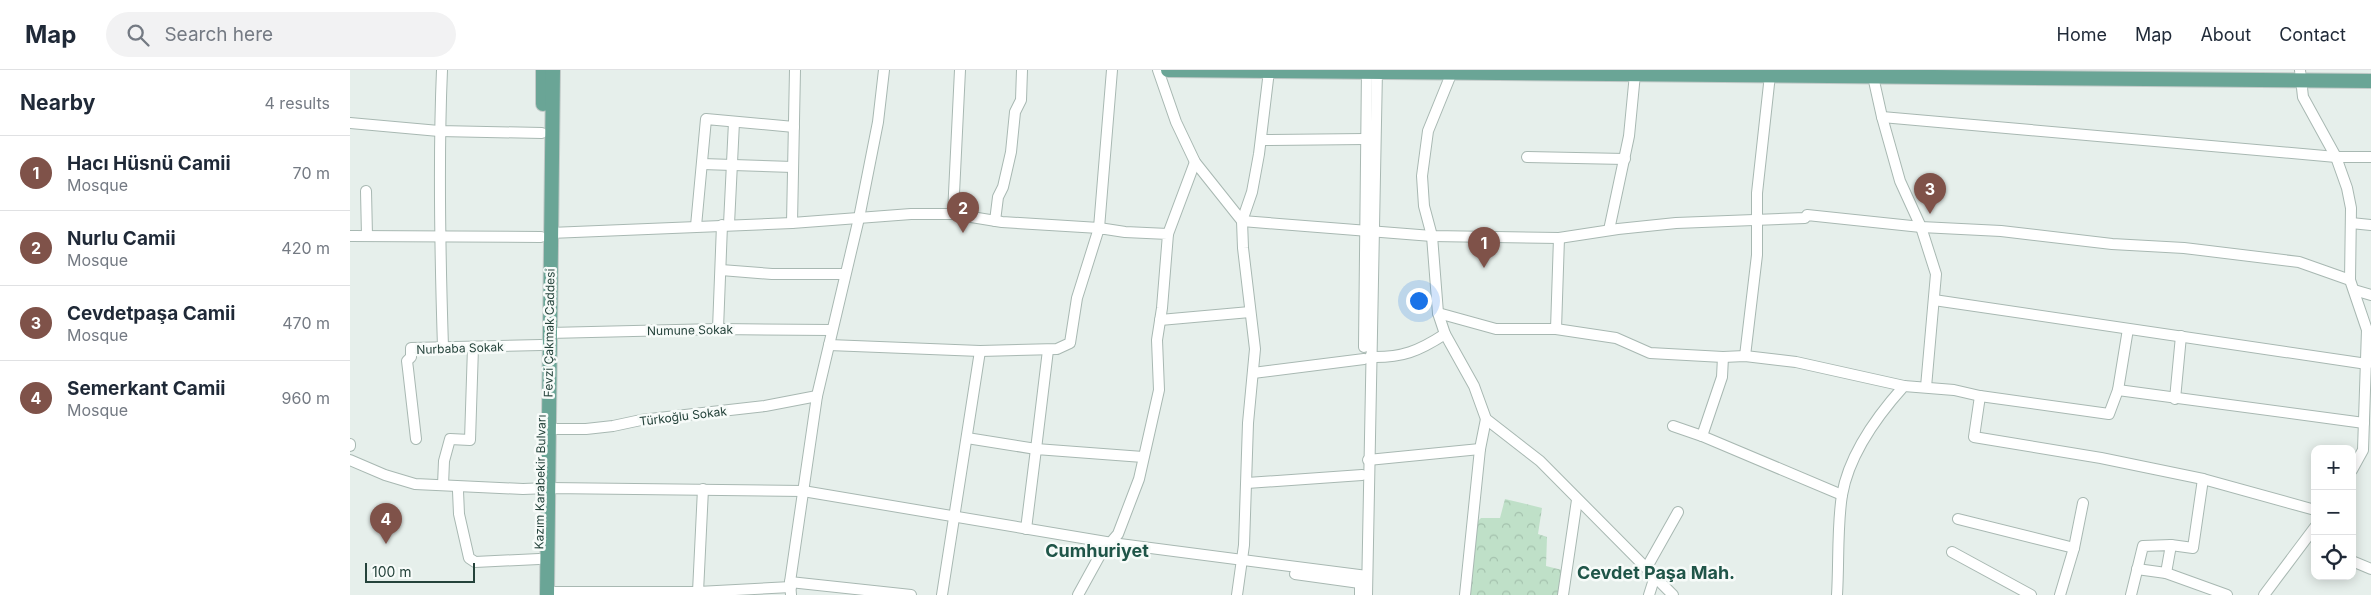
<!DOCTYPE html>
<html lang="en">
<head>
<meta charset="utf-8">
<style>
  :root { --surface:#fff; --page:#f2f2f3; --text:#1f2937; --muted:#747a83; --line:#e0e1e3; --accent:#7f5249 }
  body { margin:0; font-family:Inter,sans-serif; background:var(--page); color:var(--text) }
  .controls { position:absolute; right:15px; bottom:15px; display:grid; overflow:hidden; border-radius:10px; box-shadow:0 2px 12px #0003 }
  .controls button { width:45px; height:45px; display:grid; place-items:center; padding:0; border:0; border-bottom:1px solid var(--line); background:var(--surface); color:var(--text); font:25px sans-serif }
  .scale { position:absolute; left:15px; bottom:12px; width:110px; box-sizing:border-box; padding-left:5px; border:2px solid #24423a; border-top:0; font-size:14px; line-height:18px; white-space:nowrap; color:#24423a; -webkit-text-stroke:4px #f7fbf9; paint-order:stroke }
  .you { position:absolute; left:1068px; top:230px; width:18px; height:18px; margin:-12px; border:4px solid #fff; border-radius:50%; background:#1a73e8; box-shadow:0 0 0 8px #1a73e833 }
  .badge { display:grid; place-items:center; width:32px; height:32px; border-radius:50%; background:var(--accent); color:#fff; font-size:16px; font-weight:700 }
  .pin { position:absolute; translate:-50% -41px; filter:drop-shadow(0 1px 2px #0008) }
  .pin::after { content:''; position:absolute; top:26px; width:18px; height:15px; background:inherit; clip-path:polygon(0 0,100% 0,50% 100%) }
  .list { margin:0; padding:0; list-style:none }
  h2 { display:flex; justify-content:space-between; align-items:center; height:65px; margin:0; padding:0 20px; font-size:21px }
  h2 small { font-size:16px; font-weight:400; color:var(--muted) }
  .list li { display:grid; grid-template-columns:32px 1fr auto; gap:15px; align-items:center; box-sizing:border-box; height:75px; padding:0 20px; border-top:1px solid var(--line) }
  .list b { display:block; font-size:19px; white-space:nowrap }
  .list p { margin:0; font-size:16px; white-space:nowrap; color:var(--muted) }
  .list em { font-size:16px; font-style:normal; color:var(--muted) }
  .icon { flex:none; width:28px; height:28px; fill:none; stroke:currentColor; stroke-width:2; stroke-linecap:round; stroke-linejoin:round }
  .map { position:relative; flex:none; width:2021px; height:525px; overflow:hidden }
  header { display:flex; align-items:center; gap:30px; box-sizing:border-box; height:70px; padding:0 25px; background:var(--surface); border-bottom:1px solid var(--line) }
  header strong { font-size:24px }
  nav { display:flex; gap:28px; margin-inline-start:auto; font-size:18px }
  .search { width:350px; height:45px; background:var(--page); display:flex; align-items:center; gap:12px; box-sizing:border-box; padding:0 18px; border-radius:28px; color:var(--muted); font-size:19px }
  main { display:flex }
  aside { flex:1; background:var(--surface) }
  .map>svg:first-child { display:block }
</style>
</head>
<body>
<header>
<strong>Map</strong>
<div class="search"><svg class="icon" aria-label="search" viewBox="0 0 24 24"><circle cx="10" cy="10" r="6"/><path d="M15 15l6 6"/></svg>Search here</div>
<nav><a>Home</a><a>Map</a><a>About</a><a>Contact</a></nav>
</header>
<main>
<aside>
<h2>Nearby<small>4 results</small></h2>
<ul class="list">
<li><span class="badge">1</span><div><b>Hacı Hüsnü Camii</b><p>Mosque</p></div><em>70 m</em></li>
<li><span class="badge">2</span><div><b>Nurlu Camii</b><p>Mosque</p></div><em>420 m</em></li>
<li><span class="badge">3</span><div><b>Cevdetpaşa Camii</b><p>Mosque</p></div><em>470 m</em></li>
<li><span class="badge">4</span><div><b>Semerkant Camii</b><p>Mosque</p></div><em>960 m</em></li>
</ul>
</aside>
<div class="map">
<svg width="2021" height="525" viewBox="0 0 2021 525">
  <defs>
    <pattern id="forest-crowns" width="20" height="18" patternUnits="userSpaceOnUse" patternTransform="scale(1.25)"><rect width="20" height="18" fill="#bfe0c8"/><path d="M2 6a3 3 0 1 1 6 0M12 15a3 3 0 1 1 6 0" fill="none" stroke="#a4c1ad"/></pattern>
  </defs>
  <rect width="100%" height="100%" fill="#e6efeb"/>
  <path fill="url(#forest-crowns)" d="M 1155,429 L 1192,438 L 1188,464 L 1197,467 L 1196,496 L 1212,500 L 1209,525 L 1118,525 L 1127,452 L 1131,448 L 1150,448 Z"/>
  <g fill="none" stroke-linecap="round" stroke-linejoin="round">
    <defs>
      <g id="minor">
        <path d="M 92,0 C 88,92 90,184 93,277"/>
        <path d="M 808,0 L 826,52 L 845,92 L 892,151 L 1082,166 L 1209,168 L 1268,159 L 1326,153 L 1455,148 L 1457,145 L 1571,157 L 1651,161 L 1762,174 L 1834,178 L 1949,192 L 2000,210"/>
        <path d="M 1950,0 L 1953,27 L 1986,87 L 1997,118 L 2001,138 L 2000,210 L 2017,260 L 2013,380 L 2002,400"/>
        <path d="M 1102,2 L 1078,61 L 1072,106 L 1074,136 L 1082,166 L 1088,243 L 1095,264 L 1124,316 L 1136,349 L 1190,391 L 1323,525"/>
        <path d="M 1522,2 L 1532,47 L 1550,111 L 1571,157 L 1586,204 L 1576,317"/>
        <path d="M 1532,47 L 1986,87 L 2021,87"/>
        <path d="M 0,53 L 89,61 L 192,63"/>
        <path d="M 911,70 L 1015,69"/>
        <path d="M 1177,87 L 1275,89"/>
        <path d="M 352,94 L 443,97"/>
        <path d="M 16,121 L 17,166"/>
        <path d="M 603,144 L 610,0"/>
        <path d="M 645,151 L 648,127 L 653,117 L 661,82 L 665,42 L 671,30 L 672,0"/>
        <path d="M 442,153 L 445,0"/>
        <path d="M 2001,153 L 2021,155"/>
        <path d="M 379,154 L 384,52"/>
        <path d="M 346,156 L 356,49 L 444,57"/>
        <path d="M 1259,160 L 1279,66 L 1285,4"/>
        <path d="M 200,163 L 442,153 L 561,144 L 603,144 L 652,152 L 749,158 L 762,0"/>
        <path d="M 818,164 L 845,92"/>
        <path d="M 0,166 L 191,167"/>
        <path d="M 371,200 L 422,204 L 494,204"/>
        <path d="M 2004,220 L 2021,225"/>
        <path d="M 1584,230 L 2017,294"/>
        <path d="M 1088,243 L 1146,259 L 1206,259 L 1266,268 L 1300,283 L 1373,287 L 1395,286 L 1446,292 L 1554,316"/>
        <path d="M 810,250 L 900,242"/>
        <path d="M 368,259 L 372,155"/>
        <path d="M 1206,259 L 1209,168"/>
        <path d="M 199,263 L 368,259 L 481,260"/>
        <path d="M 479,275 L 630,281 L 707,279 L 720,273 L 727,228 L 749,158 L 775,162 L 818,164 L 812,238 L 807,270 L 809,320 L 789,409 L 768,464 L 750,485 L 728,525"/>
        <path d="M 1014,277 L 1017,0"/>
        <path d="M 1395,286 L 1407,185 L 1407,123 L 1420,5"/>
        <path d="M 1020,287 C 1052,288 1069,281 1095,264"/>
        <path d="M 903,303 L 1014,289"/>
        <path d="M 1768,320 L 2014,353"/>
        <path d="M 1630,326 L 1624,367 L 1751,388 L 1853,409 L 1965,440"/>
        <path d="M 1825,329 L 1831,266"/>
        <path d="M 1323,356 L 1352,366 L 1492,425"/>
        <path d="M 198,359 L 236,359 L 263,356 L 291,350 L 415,336 L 467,326"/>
        <path d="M 1352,366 L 1372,307 L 1373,287"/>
        <path d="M 617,368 L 686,379 L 698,280"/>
        <path d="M 66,369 L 58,299 L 57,291 L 61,287 L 61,278 L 191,275"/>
        <path d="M 0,374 L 0,376"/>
        <path d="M 0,390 L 35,405 L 65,414 L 173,419 L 199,418 L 453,421 L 762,473 L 1017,506"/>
        <path d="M 1018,390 L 1130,379"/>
        <path d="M 897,413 L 1012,405"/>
        <path d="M 93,415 L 94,391 L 100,369 L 120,370 L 123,277"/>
        <path d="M 108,421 L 109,444 L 119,488 L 125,492 L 189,489"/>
        <path d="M 1608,449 L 1724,478"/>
        <path d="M 676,459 L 686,379 L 793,387"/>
        <path d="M 1821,475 L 1843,478 L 1853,409"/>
        <path d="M 1602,482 L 1681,525"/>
        <path d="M 2002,491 L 2021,499"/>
        <path d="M 1297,497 L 1328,442"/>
        <path d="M 1787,499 L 1816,503 L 1877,525"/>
        <path d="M 945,504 L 1017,514"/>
        <path d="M 440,512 L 561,525"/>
        <path d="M 197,522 L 348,522 L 441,517"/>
        <path d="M 348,522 L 353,419"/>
        <path d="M 441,525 L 440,512 L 467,326 L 509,148 L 528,52 L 534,0"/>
        <path d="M 592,525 L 630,281"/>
        <path d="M 887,525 L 894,475 L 898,353 L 905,279 L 893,178 L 892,151 L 902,122 L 909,84 L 919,1"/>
        <path d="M 1010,525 L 1010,506"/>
        <path d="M 1017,525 L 1027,0"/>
        <path d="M 1115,525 L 1130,379 L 1136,349"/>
        <path d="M 1213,525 L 1227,430"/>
        <path d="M 1299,525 L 1305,506"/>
        <path d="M 1487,525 C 1489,493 1487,456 1492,425 C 1499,385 1527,346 1554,316 L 1604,320 L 1630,326 L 1759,344 L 1768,320 L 1778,259"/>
        <path d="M 1710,525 L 1724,478 L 1733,433"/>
        <path d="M 1781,525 L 1793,476 L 1821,475 L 1816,503"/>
        <path d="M 1914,525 L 1965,457"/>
      </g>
      <g id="major">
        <path d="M 818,0 L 2021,11"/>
        <path d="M 193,34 L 193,0"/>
        <path d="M 197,525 L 203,0"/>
      </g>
    </defs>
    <use href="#minor" stroke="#a8b8b2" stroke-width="12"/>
    <use href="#major" stroke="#c2cac8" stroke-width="16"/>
    <use href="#minor" stroke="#fff" stroke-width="10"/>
    <use href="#major" stroke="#6aa596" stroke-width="14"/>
  </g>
  <g text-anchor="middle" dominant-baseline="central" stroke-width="5" stroke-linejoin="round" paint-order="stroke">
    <g font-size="12" fill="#24423a" stroke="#f7fbf9">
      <text transform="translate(340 260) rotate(-1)">Numune Sokak</text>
      <text transform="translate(199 263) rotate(-89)">Fevzi Çakmak Caddesi</text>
      <text transform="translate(110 278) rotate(-2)">Nurbaba Sokak</text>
      <text transform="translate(333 346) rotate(-7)">Türkoğlu Sokak</text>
      <text transform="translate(190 412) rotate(-89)">Kazım Karabekir Bulvarı</text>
    </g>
    <g font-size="18" font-weight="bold" fill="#1f5548" stroke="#f7fbf9">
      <text x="747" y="480">Cumhuriyet</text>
      <text x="1306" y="502">Cevdet Paşa Mah.</text>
    </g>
  </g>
</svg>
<div class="controls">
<button>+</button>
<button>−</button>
<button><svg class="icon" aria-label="locate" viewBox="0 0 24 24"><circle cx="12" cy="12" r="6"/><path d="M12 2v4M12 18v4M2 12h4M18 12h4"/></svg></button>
</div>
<div class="scale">100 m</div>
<div class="you"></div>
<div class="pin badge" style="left:1134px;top:198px">1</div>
<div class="pin badge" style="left:613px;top:163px">2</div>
<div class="pin badge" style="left:1580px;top:144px">3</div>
<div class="pin badge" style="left:36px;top:474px">4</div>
</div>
</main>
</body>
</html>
